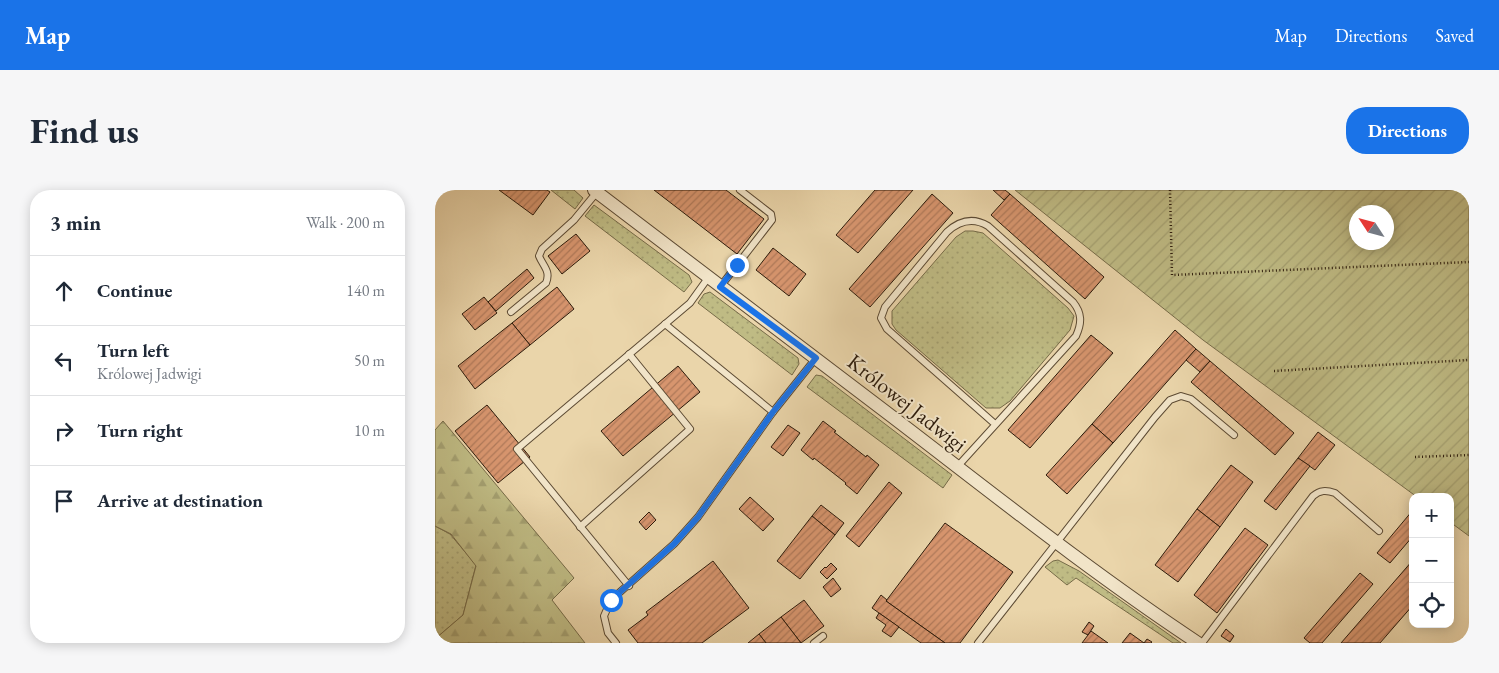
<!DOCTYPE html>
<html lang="en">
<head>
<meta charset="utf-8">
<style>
  :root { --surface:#fff; --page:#f6f6f7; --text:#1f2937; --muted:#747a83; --line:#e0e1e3; --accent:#1a73e8 }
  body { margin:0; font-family:"EB Garamond",serif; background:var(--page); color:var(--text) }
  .controls { position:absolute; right:15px; bottom:15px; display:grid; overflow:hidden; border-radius:10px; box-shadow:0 2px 12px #0003 }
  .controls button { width:45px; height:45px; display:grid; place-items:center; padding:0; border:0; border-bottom:1px solid var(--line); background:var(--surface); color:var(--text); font:25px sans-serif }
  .compass { position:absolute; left:914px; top:15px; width:45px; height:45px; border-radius:50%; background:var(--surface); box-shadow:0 2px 12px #0003; rotate:306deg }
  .stop { position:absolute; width:15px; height:15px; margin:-11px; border:4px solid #1a73e8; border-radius:50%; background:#fff }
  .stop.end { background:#1a73e8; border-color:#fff; box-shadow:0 1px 5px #0008 }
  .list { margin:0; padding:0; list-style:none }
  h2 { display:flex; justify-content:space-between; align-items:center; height:65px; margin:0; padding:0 20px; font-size:21px }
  h2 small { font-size:16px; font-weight:400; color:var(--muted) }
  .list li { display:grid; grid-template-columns:32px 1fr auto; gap:15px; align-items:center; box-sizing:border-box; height:70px; padding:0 20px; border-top:1px solid var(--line) }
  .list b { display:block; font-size:19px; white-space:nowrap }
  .list p { margin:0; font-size:16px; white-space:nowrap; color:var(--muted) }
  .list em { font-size:16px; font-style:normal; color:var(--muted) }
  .icon { flex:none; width:28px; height:28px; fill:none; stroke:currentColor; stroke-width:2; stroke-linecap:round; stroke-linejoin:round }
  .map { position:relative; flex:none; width:1034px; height:453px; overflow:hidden; border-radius:20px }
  header { display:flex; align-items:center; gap:30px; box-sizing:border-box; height:70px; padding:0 25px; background:var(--accent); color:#fff }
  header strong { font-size:24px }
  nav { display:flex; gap:28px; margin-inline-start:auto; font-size:18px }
  .intro { display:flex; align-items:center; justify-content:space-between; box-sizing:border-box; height:120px; padding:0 30px }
  h1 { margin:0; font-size:35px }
  .button { padding:12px 22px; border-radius:20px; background:var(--accent); color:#fff; font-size:18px; font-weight:700 }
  main { display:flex; gap:30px; padding:0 30px }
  aside { flex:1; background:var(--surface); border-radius:20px; box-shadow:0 2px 12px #0003 }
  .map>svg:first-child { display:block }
</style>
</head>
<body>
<header>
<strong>Map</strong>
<nav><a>Map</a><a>Directions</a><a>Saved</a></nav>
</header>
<div class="intro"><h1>Find us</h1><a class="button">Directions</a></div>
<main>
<aside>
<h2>3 min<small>Walk · 200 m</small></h2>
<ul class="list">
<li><svg class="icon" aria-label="ahead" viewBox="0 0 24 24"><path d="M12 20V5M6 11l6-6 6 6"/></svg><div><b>Continue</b></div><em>140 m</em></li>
<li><svg class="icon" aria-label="left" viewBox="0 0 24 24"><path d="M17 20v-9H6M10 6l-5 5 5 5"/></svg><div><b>Turn left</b><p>Królowej Jadwigi</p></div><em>50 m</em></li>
<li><svg class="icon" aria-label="right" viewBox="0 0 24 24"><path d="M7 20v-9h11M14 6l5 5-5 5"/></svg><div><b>Turn right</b></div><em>10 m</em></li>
<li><svg class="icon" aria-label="arrive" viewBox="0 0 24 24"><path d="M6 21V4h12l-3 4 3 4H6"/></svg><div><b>Arrive at destination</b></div></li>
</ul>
</aside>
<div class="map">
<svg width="1034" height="453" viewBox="0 0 1034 453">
  <defs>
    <pattern id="grass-dots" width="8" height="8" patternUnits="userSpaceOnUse" patternTransform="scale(1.25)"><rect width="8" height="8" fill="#bfbb84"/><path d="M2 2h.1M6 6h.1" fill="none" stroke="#a4a071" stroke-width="1.8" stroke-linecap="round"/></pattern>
    <pattern id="forest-firs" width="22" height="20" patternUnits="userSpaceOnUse" patternTransform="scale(1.25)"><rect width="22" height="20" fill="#bfbb84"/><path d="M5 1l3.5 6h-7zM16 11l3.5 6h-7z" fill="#a4a071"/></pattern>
    <pattern id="garden-furrows" width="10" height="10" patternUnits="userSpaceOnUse" patternTransform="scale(1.25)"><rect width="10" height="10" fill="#bfbb84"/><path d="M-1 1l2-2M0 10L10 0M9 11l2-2" fill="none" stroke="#a4a071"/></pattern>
    <pattern id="building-hatch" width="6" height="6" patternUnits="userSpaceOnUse" patternTransform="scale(1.25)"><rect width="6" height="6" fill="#d7956e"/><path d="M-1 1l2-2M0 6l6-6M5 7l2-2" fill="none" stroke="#af7959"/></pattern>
  </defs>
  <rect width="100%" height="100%" fill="#ead5aa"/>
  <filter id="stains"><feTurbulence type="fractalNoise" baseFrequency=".004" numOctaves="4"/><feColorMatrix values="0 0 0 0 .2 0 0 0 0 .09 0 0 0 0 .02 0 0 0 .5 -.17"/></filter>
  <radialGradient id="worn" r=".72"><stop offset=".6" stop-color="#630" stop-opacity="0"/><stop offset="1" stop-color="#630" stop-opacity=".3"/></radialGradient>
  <g fill="url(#grass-dots)" stroke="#766b48">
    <path d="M 116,0 L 139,0 L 148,8 L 140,19 Z"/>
    <path d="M 159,15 L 254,85 L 257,92 L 249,102 L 150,26 Z"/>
    <path d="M 530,41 L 538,41 L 548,43 L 633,118 L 639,126 L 635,140 L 575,211 L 565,218 L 551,218 L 461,140 L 457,134 L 457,121 L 521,47 Z"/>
    <path d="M 275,102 L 363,168 L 364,174 L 357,185 L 263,113 L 269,104 Z"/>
    <path d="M 381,185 L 387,186 L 517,285 L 508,298 L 372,197 Z"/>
    <path d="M 0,336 L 15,344 L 41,375 L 28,425 L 0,449 Z"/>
    <path d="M 623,370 L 644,381 L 746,453 L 738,453 L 641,388 L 632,395 L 610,377 L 618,371 Z"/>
  </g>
  <path fill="url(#forest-firs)" stroke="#766b48" d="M 8,231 L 139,388 L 117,410 L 150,453 L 0,453 L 0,449 L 28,425 L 41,376 L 16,344 L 0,336 L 0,240 Z"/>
  <path fill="url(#garden-furrows)" stroke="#766b48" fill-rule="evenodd" d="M 580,0 L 1034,0 L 1034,346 L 1015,332 L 1015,307 L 982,307 L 768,150 ZM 922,22 L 952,22 L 952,52 L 922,52 Z"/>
  <g fill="url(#building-hatch)" stroke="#2c1b0b">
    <path d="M 64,0 L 112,0 L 115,2 L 98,25 Z"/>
    <path d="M 219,0 L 291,0 L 329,29 L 302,64 Z"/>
    <path d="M 440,0 L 478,0 L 423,63 L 401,45 Z"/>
    <path d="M 558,0 L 570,0 L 575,4 L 569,10 Z"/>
    <path d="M 497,4 L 518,23 L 435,117 L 414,99 Z"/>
    <path d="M 575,4 L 669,87 L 650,109 L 556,25 Z"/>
    <path d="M 141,44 L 155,61 L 127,84 L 113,66 Z"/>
    <path d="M 338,58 L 371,84 L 354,106 L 321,80 Z"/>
    <path d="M 92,79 L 99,88 L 61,121 L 53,112 Z"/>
    <path d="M 122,97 L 139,119 L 95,155 L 77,133 Z"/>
    <path d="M 49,107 L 62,123 L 40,140 L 27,124 Z"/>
    <path d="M 77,133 L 95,155 L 40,199 L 23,176 Z"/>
    <path d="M 740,140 L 761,159 L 678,253 L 657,234 Z"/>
    <path d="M 656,145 L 678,163 L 595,258 L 573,240 Z"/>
    <path d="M 761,159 L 775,171 L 765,182 L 751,170 Z"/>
    <path d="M 775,171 L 859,243 L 840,265 L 756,192 Z"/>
    <path d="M 243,176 L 265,202 L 188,266 L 166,241 Z"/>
    <path d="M 52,215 L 95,267 L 63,293 L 20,241 Z"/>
    <path d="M 388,231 L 401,241 L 399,242 L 431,267 L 432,265 L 444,275 L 422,304 L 410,294 L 411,293 L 379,268 L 378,270 L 366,260 Z"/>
    <path d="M 657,234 L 678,253 L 632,304 L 611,285 Z"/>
    <path d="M 353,235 L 365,243 L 348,266 L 336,257 Z"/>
    <path d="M 883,242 L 900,255 L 880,280 L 863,268 Z"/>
    <path d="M 863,268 L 875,276 L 841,320 L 829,311 Z"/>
    <path d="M 796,275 L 818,292 L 785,337 L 762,319 Z"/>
    <path d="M 454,292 L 467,303 L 424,357 L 411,346 Z"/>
    <path d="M 315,307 L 339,329 L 328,341 L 304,319 Z"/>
    <path d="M 386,315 L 409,333 L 400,345 L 377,326 Z"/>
    <path d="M 762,319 L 785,337 L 743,392 L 720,375 Z"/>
    <path d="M 978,320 L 978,346 L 955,373 L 942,363 Z"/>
    <path d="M 214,322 L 221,330 L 211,340 L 204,332 Z"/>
    <path d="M 377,326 L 400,345 L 365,389 L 342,371 Z"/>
    <path d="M 510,333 L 578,382 L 525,453 L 510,453 L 451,411 Z"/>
    <path d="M 810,338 L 833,355 L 782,423 L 759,405 Z"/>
    <path d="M 978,370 L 978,415 L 945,453 L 906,453 Z"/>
    <path d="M 278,371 L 314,418 L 267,453 L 203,453 L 193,440 L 213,425 L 211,422 Z"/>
    <path d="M 396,373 L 402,379 L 392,389 L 385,382 L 390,377 L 391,378 Z"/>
    <path d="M 925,383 L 938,394 L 887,453 L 875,453 L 869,448 Z"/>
    <path d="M 398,388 L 406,399 L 396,407 L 388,397 Z"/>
    <path d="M 446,405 L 452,410 L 451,411 L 510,453 L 486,453 L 437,418 Z"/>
    <path d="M 369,410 L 389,436 L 366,453 L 346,427 Z"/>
    <path d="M 444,423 L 464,437 L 456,447 L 447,441 L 451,435 L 441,428 Z"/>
    <path d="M 346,427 L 366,453 L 331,453 L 324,444 Z"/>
    <path d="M 654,432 L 659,436 L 653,445 L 647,442 Z"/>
    <path d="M 791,439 L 799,446 L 795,452 L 786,446 Z"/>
    <path d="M 656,441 L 673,453 L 647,453 Z"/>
    <path d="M 695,443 L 709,453 L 712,449 L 717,452 L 716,453 L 687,453 Z"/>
    <path d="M 324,444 L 331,453 L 313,453 Z"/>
  </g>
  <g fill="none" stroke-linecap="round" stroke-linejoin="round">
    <defs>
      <g id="lane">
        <path d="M 285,97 L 337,30 L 336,24 L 305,0"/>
        <path d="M 76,122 L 111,93 C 116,81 108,76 104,66 L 107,59 L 139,30 L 162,2"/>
        <path d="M 230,134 L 338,222"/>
        <path d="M 522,277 L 641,146 C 647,133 647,123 638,112 L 553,36 C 538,27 524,31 512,42 L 450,117 L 446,128 L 452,139 L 560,234"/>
        <path d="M 145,337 L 255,239 L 194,164"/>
        <path d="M 194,396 L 82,259 L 255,113 L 273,88"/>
        <path d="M 181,453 L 173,443 L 169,426 L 176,410 L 239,354 L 263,327 L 338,222 L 381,168"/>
        <path d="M 379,453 L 388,446"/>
        <path d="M 543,453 L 720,227 L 735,210 L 746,206 L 756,209 L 799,245"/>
        <path d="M 767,453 L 878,306 C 885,300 891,300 900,303 L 944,341"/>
      </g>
      <path id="street" d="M 159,0 C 258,76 357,150 455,225 C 557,303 657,383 763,453"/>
    </defs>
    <use href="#lane" stroke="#5c4a33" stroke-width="8"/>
    <use href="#street" stroke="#5c4a33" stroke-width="14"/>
    <g stroke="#2c1b0b" stroke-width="2.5" stroke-dasharray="1 2.5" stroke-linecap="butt">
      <path d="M 735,0 L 737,85 L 1034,72"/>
      <path d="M 839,181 L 1034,170"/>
      <path d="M 980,267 L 1034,265"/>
    </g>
    <use href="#lane" stroke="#f1e4c8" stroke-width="6"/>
    <use href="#street" stroke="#f1e4c8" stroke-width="12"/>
  </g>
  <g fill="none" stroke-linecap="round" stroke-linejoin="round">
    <path stroke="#1a73e8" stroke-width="6" d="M 176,410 L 239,354 L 263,327 L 338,222 L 381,168 L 285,97 L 302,75"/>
  </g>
  <g text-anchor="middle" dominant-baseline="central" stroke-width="4" stroke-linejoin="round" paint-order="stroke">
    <g font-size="22" fill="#2c1b0b" stroke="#f1e4c8">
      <text transform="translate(472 213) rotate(38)">Królowej Jadwigi</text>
    </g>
  </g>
  <rect width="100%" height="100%" filter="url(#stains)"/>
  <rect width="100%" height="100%" fill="url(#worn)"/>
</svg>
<div class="controls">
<button>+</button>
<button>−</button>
<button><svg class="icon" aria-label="locate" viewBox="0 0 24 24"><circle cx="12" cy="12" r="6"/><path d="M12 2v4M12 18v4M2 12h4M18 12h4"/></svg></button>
</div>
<svg class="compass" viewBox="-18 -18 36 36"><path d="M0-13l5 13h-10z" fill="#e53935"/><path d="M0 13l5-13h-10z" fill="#747a83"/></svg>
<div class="stop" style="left:176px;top:410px"></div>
<div class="stop end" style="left:302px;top:75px"></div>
</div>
</main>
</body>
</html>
